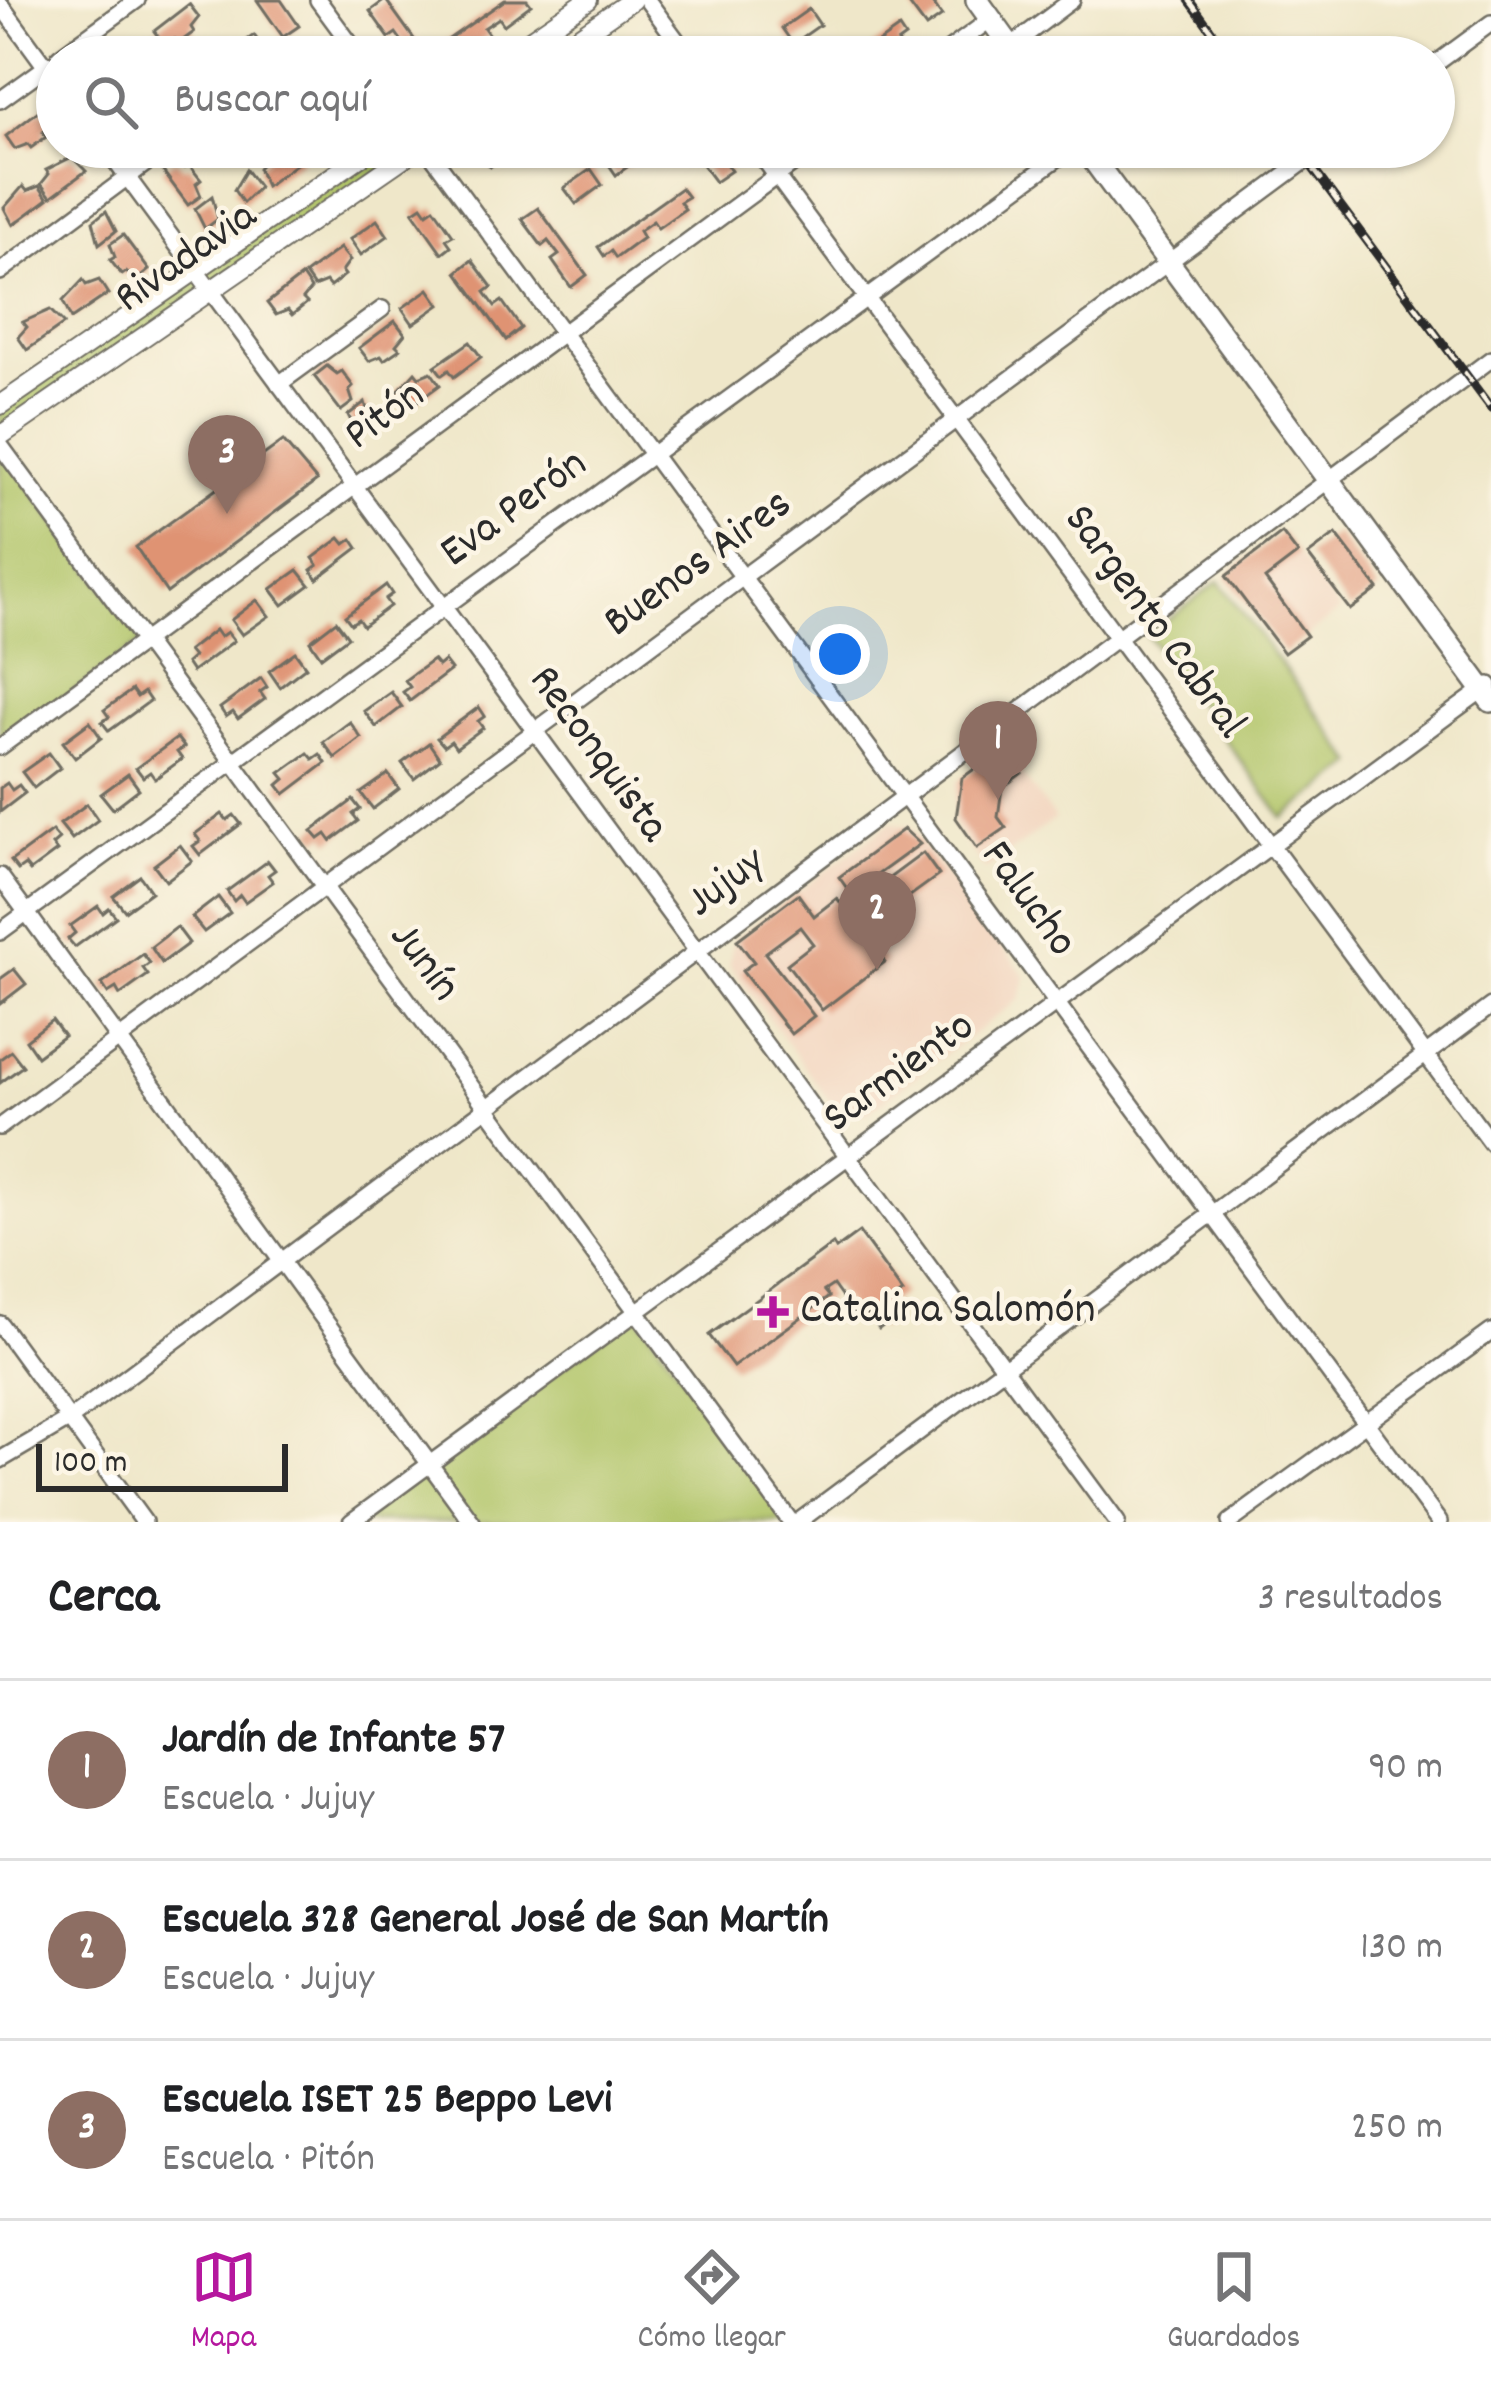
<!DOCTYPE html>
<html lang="es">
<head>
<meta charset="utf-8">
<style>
  :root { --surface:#fff; --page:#f2f2f2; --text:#202124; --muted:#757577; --line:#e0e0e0; --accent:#b5179e }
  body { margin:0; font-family:Dekko,sans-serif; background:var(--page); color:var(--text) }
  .scale { position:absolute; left:36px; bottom:30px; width:252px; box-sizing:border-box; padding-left:12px; border:6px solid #2b2b2b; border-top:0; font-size:33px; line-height:42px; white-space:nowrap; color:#2b2b2b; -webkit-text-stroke:9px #fcf5e5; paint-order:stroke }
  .you { position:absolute; left:840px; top:654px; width:42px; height:42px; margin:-30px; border:9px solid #fff; border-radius:50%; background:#1a73e8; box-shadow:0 0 0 18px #1a73e833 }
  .badge { display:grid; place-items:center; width:78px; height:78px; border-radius:50%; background:var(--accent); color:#fff; font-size:39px; font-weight:700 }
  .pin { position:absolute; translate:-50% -99px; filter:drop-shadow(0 3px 6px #0008) }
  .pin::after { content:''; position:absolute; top:63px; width:42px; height:36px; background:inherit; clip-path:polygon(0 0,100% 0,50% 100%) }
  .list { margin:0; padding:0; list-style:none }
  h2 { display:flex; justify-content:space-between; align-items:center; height:156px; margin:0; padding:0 48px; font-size:51px }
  h2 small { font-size:39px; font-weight:400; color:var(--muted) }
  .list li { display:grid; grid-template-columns:78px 1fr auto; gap:36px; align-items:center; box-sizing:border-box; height:180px; padding:0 48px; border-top:3px solid var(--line) }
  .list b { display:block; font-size:45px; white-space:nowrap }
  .list p { margin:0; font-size:39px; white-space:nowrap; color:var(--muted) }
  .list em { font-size:39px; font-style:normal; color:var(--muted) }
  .icon { flex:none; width:66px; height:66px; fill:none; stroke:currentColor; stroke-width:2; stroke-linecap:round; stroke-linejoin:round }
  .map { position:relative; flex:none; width:1491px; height:1522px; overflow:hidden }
  .search { position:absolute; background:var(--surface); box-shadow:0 3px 9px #0004; left:36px; right:36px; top:36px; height:132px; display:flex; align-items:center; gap:30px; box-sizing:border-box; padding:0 42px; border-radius:66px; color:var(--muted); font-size:45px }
  .sheet { height:696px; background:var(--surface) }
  nav { display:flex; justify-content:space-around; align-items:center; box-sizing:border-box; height:168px; border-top:3px solid var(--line); background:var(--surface); font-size:33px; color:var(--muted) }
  nav a { display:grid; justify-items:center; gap:6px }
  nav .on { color:var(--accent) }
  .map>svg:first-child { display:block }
</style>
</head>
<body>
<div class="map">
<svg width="1491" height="1522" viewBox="0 0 1491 1522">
  <rect width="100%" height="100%" fill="#fcf5e5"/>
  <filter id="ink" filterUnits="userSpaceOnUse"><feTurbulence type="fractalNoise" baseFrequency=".00833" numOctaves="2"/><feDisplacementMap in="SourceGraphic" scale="24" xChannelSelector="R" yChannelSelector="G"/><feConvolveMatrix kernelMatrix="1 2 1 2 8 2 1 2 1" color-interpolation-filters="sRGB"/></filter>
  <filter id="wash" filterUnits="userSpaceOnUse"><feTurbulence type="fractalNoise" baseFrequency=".004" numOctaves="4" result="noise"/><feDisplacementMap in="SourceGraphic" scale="48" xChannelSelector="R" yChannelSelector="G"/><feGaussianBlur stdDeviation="2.7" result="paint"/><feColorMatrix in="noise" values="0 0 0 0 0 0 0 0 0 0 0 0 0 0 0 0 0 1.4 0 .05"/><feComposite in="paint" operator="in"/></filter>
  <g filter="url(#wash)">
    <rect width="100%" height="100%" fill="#efe7c9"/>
    <g fill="#f2d4be">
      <path d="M 1282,533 L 1340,611 L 1284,653 L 1226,576 Z"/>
      <path d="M 1003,748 L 1055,819 L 986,870 L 952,824 L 957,782 Z"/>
      <path d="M 890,823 L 911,827 L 1025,976 L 1020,999 L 866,1113 L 837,1111 L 729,964 L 734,940 Z"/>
    </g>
    <g fill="#b1c569" stroke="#6e784a" stroke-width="3">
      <path d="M 375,147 L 419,147 L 0,436 L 0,405 Z"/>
      <path d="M 0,445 L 143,641 L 0,747 Z"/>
      <path d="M 1219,581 L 1355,764 L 1283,818 L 1147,635 Z"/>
      <path d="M 636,1312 L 791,1522 L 351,1522 Z"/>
    </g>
    <g id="blocks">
      <g fill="#df9373">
        <path d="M 257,0 L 281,0 L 299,26 L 283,37 Z"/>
        <path d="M 385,0 L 386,0 L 427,57 L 403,57 L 400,52 L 406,47 L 396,33 L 389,38 L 370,11 Z"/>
        <path d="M 505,0 L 527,0 L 531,5 L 504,25 L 499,18 L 484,28 L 489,35 L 461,54 L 457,47 L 450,52 L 443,43 Z"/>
        <path d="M 906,0 L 930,0 L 942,16 L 926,27 Z"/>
        <path d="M 189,4 L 199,17 L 191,27 L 194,32 L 179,43 L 175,39 L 163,43 L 154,31 Z"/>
        <path d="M 809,9 L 820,25 L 793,44 L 782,28 Z"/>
        <path d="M 899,28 L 905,37 L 898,42 L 903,49 L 891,57 L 858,57 Z"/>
        <path d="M 254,35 L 265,51 L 238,57 L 233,50 Z"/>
        <path d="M 143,38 L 150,38 L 162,55 L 137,57 L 130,48 Z"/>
        <path d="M 41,109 L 51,122 L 43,132 L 46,137 L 31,148 L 28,144 L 15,149 L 6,136 Z"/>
        <path d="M 278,147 L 281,152 L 293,147 L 302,160 L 266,186 L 258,168 Z"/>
        <path d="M 484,147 L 518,147 L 490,167 L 479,151 Z"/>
        <path d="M 622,147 L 636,147 L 643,156 L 616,175 L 605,159 Z"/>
        <path d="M 689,147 L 714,147 L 731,171 L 715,182 Z"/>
        <path d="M 72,157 L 86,171 L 51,197 L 41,184 L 49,174 L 46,170 Z"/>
        <path d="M 175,160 L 185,168 L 189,165 L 201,180 L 196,184 L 201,196 L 188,205 L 162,170 Z"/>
        <path d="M 591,169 L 602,185 L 576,204 L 564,188 Z"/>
        <path d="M 246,170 L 259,187 L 243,203 L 234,190 Z"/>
        <path d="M 23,186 L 27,191 L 39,186 L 48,199 L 13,225 L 4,208 Z"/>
        <path d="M 681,188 L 688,197 L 680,202 L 685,209 L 658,228 L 653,221 L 639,231 L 643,238 L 616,258 L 611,251 L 604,256 L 598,247 Z"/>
        <path d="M 212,196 L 218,219 L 205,229 L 195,209 Z"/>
        <path d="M 422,206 L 427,213 L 434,208 L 453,235 L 446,239 L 451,246 L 442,253 L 413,212 Z"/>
        <path d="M 538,208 L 587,275 L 571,287 L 552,260 L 559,255 L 548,241 L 542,246 L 522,219 Z"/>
        <path d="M 106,211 L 116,231 L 99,244 L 93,221 Z"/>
        <path d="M 377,220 L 388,236 L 361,255 L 350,239 Z"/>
        <path d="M 123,235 L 149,270 L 137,280 L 126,272 L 122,275 L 110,260 L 115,257 L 110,244 Z"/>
        <path d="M 340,248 L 350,260 L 342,271 L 345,275 L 330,287 L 326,282 L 314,287 L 305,274 Z"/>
        <path d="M 472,260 L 492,287 L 485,292 L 495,306 L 502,301 L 521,328 L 506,340 L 457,272 Z"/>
        <path d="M 302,276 L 311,289 L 303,299 L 307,303 L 292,315 L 288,310 L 276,315 L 267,303 Z"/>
        <path d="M 83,280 L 86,285 L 99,280 L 108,294 L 71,319 L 63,301 Z"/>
        <path d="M 429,289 L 440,305 L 413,324 L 402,308 Z"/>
        <path d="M 50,310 L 64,324 L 27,350 L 18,337 L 27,327 L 23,322 Z"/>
        <path d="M 395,321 L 405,334 L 396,345 L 400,349 L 384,360 L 381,356 L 369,361 L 359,348 Z"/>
        <path d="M 470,342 L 481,357 L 454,377 L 449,370 L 442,375 L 435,366 Z"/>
        <path d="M 327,366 L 337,374 L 342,371 L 353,386 L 349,390 L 353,402 L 341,411 L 314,376 Z"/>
        <path d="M 415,372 L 419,377 L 431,372 L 440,385 L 404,411 L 396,393 Z"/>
        <path d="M 365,402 L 371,425 L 358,435 L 348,415 Z"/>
        <path d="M 283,441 L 317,481 L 167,593 L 136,547 Z"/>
        <path d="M 1282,533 L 1298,554 L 1265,579 L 1307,636 L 1284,653 L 1226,576 Z"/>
        <path d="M 1336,534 L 1378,589 L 1350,610 L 1308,555 Z"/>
        <path d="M 340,538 L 345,544 L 352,539 L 358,548 L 317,579 L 311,570 L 318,565 L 313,558 Z"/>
        <path d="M 298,570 L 310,585 L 283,605 L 271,589 Z"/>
        <path d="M 386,585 L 392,594 L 385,599 L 390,606 L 363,626 L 358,619 L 351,624 L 345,616 Z"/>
        <path d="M 257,600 L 269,616 L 242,635 L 231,620 Z"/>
        <path d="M 336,621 L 348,637 L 321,657 L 310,641 Z"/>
        <path d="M 215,630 L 220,637 L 227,632 L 234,641 L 192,672 L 186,663 L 193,657 L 188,651 Z"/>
        <path d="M 295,652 L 306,667 L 280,687 L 269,671 Z"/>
        <path d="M 433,660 L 438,666 L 444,661 L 451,670 L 410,701 L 403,692 L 410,687 L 405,680 Z"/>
        <path d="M 261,678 L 267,687 L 260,692 L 265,699 L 238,719 L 233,712 L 226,717 L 220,708 Z"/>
        <path d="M 132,690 L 137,697 L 144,692 L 150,701 L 109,731 L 102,722 L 109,717 L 104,710 Z"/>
        <path d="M 391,692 L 402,707 L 376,727 L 364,711 Z"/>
        <path d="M 479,707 L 485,716 L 478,721 L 483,728 L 456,748 L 451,741 L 444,746 L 437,738 Z"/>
        <path d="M 90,722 L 101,738 L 75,758 L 63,742 Z"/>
        <path d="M 350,722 L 361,738 L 335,758 L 323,742 Z"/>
        <path d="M 177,738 L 184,747 L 177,752 L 182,759 L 155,779 L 150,772 L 143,777 L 136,768 Z"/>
        <path d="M 429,743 L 440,759 L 414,779 L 402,763 Z"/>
        <path d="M 1003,748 L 1022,773 L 1002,788 L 998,817 L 1006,828 L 977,848 L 956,818 L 962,778 Z"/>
        <path d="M 49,753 L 60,768 L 34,788 L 22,772 Z"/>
        <path d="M 308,753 L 313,759 L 320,754 L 326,763 L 285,794 L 278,785 L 285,779 L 280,773 Z"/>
        <path d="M 128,774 L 139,789 L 113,809 L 101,794 Z"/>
        <path d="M 388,774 L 399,789 L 373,809 L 361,793 Z"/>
        <path d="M 7,783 L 12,790 L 19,785 L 25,793 L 0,812 L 0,788 Z"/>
        <path d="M 353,800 L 360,809 L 353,814 L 358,821 L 331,841 L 326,834 L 319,839 L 312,831 Z"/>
        <path d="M 87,804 L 98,820 L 72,839 L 60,824 Z"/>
        <path d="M 222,814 L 227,820 L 234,815 L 241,824 L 200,855 L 193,846 L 200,841 L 195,834 Z"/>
        <path d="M 904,829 L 920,844 L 851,894 L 839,877 Z"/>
        <path d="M 52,831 L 59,839 L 52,845 L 57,851 L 30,871 L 25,865 L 18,870 L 11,861 Z"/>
        <path d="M 180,845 L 192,861 L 166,881 L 154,865 Z"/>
        <path d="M 923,853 L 939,875 L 873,923 L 857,902 Z"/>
        <path d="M 268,861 L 275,870 L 268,875 L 273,882 L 245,902 L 240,895 L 234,901 L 227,891 Z"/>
        <path d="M 140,876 L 151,892 L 125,911 L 113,896 Z"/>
        <path d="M 798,894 L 814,916 L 837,898 L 885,962 L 822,1010 L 787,964 L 813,944 L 800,927 L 765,953 L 814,1016 L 791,1034 L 742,971 L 754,962 L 737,940 Z"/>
        <path d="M 218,897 L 230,913 L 204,932 L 192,917 Z"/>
        <path d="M 98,906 L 103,913 L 109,908 L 116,917 L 75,947 L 68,939 L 75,933 L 70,926 Z"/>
        <path d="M 177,927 L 189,943 L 162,963 L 151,947 Z"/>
        <path d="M 143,954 L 150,963 L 143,968 L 148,975 L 120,995 L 116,988 L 108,993 L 102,984 Z"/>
        <path d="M 14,969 L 26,984 L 0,1004 L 0,979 Z"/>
        <path d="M 52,1020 L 64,1036 L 37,1056 L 26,1040 Z"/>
        <path d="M 11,1051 L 23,1066 L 0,1083 L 0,1059 Z"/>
        <path d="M 859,1232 L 903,1293 L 878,1311 L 887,1323 L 879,1329 L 867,1313 L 858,1320 L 833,1285 L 824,1291 L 829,1297 L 733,1367 L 709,1335 L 833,1244 L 836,1249 Z"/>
      </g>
    </g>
  </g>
  <g filter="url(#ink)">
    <use href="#blocks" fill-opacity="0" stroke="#706d62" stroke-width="3"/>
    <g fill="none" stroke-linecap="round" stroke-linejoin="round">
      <defs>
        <g id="minor">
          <path d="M 318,0 L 360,57"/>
          <path d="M 647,0 L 689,57"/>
          <path d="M 0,4 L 57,82"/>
          <path d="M 1011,46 L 1072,0"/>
          <path d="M 59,57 L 137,0"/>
          <path d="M 939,57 L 991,19"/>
          <path d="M 1434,65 L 1491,23"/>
          <path d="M 0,100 L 50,64"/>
          <path d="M 105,147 L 1117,1522"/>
          <path d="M 426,147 L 1439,1522"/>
          <path d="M 755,147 L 1491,1143"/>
          <path d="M 0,272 L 168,147"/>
          <path d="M 279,384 L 382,309"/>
          <path d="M 0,445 L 791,1522"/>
          <path d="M 0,747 L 816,147"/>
          <path d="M 0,876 L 472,1522"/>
          <path d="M 0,932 L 1073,147"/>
          <path d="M 0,1127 L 1324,147"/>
          <path d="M 0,1324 L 144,1522"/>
          <path d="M 0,1460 L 70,1419 L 1491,359"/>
          <path d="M 351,1522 L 1489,685"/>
          <path d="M 798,1522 L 1491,1006"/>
          <path d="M 1230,1522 L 1491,1332"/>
        </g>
        <g id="tertiary">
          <path d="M 505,57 L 588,0"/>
          <path d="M 549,57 L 632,0"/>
          <path d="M 0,405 L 375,147"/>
          <path d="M 0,436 L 419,147"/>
        </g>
        <g id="secondary">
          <path d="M 977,0 L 1018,57"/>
          <path d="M 1084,147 L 1491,701"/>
        </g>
      </defs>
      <use href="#minor" stroke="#706d62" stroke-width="20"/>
      <use href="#tertiary" stroke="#706d62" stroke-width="22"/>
      <use href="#secondary" stroke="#706d62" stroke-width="26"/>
      <use href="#minor" stroke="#fff" stroke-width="15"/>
      <use href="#tertiary" stroke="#fff" stroke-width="18"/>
      <use href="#secondary" stroke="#fff" stroke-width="21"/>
      <defs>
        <g id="rail">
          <path d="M 1189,0 L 1231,57"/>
          <path d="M 1297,147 L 1491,408"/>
        </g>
      </defs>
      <use href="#rail" stroke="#2b2b2b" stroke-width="9"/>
      <use href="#rail" stroke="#fcf5e5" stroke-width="4.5" stroke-dasharray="14" stroke-linecap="butt"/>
    </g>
  </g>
  <path fill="#b5179e" stroke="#fcf5e5" stroke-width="4.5" d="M767 1294h12v12h12v12h-12v12h-12v-12h-12v-12h12z"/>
  <g text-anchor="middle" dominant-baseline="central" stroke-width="9" stroke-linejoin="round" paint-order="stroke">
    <g font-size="45" fill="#2b2b2b" stroke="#fcf5e5">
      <text transform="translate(187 259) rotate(-35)">Rivadavia</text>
      <text transform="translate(386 417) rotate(-36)">Pitón</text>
      <text transform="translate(515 510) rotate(-36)">Eva Perón</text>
      <text transform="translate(699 565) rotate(-36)">Buenos Aires</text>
      <text transform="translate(1153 623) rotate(54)">Sargento Cabral</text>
      <text transform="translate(597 755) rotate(54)">Reconquista</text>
      <text transform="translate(727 884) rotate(-37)">Jujuy</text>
      <text transform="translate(1027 900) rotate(54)">Falucho</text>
      <text transform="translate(423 963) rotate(53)">Junín</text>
      <text transform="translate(900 1074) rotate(-36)">Sarmiento</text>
    </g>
    <g font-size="45" fill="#2b2b2b" stroke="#fcf5e5" text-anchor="start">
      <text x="800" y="1312">Catalina Salomón</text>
    </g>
  </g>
</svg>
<div class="scale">100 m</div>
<div class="you"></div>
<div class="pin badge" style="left:998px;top:800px;background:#8d6e63">1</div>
<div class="pin badge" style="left:877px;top:970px;background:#8d6e63">2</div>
<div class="pin badge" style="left:227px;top:514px;background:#8d6e63">3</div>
<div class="search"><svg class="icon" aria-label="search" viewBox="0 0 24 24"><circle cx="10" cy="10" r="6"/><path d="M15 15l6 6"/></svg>Buscar aquí</div>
</div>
<section class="sheet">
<h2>Cerca<small>3 resultados</small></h2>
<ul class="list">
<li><span class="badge" style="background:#8d6e63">1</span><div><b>Jardín de Infante 57</b><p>Escuela · Jujuy</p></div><em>90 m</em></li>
<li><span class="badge" style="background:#8d6e63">2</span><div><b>Escuela 328 General José de San Martín</b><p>Escuela · Jujuy</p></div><em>130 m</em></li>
<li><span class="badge" style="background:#8d6e63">3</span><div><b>Escuela ISET 25 Beppo Levi</b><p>Escuela · Pitón</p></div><em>250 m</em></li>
</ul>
</section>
<nav>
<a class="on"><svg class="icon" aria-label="map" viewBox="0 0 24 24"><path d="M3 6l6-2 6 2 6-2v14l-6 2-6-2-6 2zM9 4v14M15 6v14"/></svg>Mapa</a>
<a><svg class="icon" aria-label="directions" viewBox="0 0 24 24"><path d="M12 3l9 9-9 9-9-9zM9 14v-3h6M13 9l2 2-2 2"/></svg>Cómo llegar</a>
<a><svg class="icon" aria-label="saved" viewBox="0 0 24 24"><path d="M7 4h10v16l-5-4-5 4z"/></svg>Guardados</a>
</nav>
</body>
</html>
